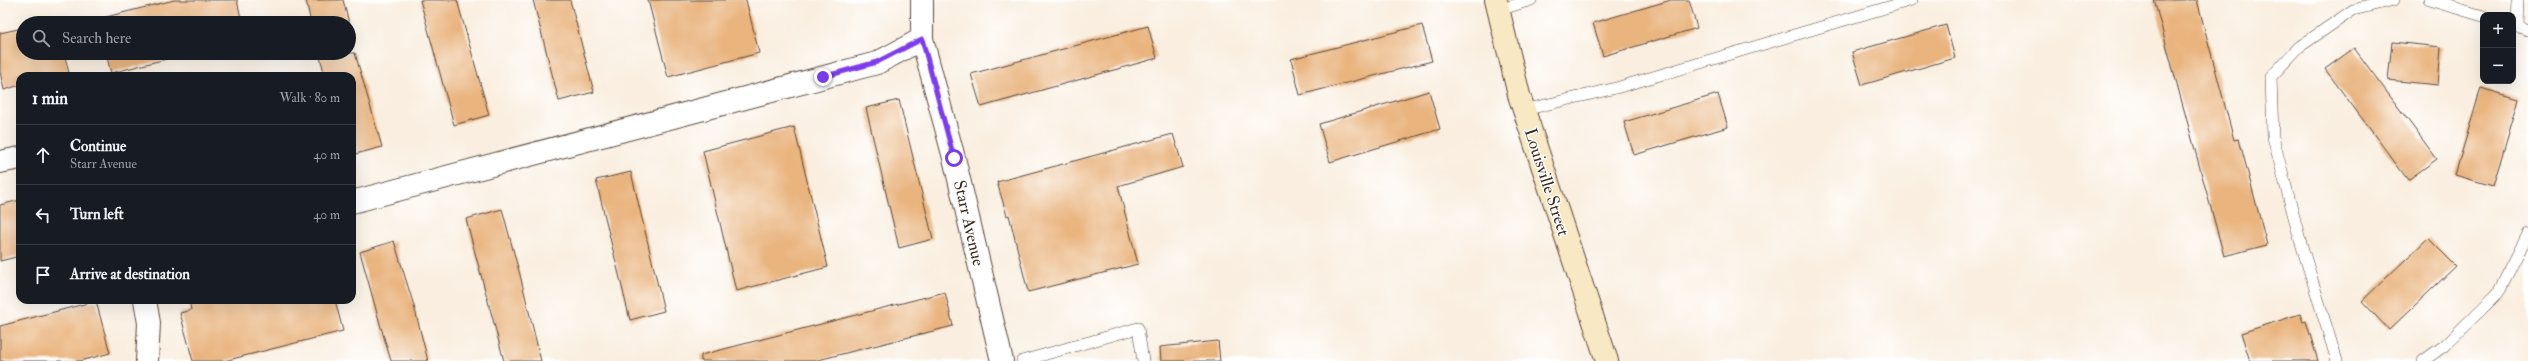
<!DOCTYPE html>
<html lang="en">
<head>
<meta charset="utf-8">
<style>
  :root { --surface:#171b24; --page:#20242c; --text:#f1f3f6; --muted:#9ea1a6; --line:#363941 }
  body { margin:0; font-family:"IM FELL Double Pica",serif; background:var(--page); color:var(--text) }
  .controls { position:absolute; right:12px; top:12px; display:grid; overflow:hidden; border-radius:8px; box-shadow:0 4px 16px #0002 }
  .controls button { width:36px; height:36px; display:grid; place-items:center; padding:0; border:0; border-bottom:1px solid var(--line); background:var(--surface); color:var(--text); font:20px sans-serif }
  .stop { position:absolute; width:12px; height:12px; margin:-9px; border:3px solid #7c3aed; border-radius:50%; background:#fff }
  .stop.end { background:#7c3aed; border-color:#fff; box-shadow:0 1px 4px #0008 }
  .list { margin:0; padding:0; list-style:none }
  h2 { display:flex; justify-content:space-between; align-items:center; height:52px; margin:0; padding:0 16px; font-size:17px }
  h2 small { font-size:13px; font-weight:400; color:var(--muted) }
  .list li { display:grid; grid-template-columns:26px 1fr auto; gap:12px; align-items:center; box-sizing:border-box; height:60px; padding:0 16px; border-top:1px solid var(--line) }
  .list b { display:block; font-size:15px; white-space:nowrap }
  .list p { margin:0; font-size:13px; white-space:nowrap; color:var(--muted) }
  .list em { font-size:13px; font-style:normal; color:var(--muted) }
  .icon { flex:none; width:22px; height:22px; fill:none; stroke:currentColor; stroke-width:2; stroke-linecap:round; stroke-linejoin:round }
  .map { position:relative; flex:none; width:2528px; height:361px; overflow:hidden }
  .search { position:absolute; background:var(--surface); box-shadow:0 4px 16px #0002; left:16px; top:16px; width:340px; height:44px; display:flex; align-items:center; gap:10px; box-sizing:border-box; padding:0 14px; border-radius:22px; color:var(--muted); font-size:15px }
  .panel { position:absolute; background:var(--surface); box-shadow:0 4px 16px #0002; left:16px; top:72px; width:340px; height:232px; border-radius:12px }
  .map>svg:first-child { display:block }
</style>
</head>
<body>
<div class="map">
<svg width="2528" height="361" viewBox="0 0 2528 361">
  <rect width="100%" height="100%" fill="#fff"/>
  <filter id="ink" filterUnits="userSpaceOnUse"><feTurbulence type="fractalNoise" baseFrequency=".025" numOctaves="2"/><feDisplacementMap in="SourceGraphic" scale="8" xChannelSelector="R" yChannelSelector="G"/><feConvolveMatrix kernelMatrix="1 2 1 2 8 2 1 2 1" color-interpolation-filters="sRGB"/></filter>
  <filter id="wash" filterUnits="userSpaceOnUse"><feTurbulence type="fractalNoise" baseFrequency=".012" numOctaves="4" result="noise"/><feDisplacementMap in="SourceGraphic" scale="16" xChannelSelector="R" yChannelSelector="G"/><feGaussianBlur stdDeviation="0.9" result="paint"/><feColorMatrix in="noise" values="0 0 0 0 0 0 0 0 0 0 0 0 0 0 0 0 0 1.4 0 .05"/><feComposite in="paint" operator="in"/></filter>
  <g filter="url(#wash)">
    <rect width="100%" height="100%" fill="#f9eedf"/>
    <g id="blocks">
      <g fill="#e9b47e">
        <path d="M 174,0 L 237,0 L 242,23 L 106,23 L 106,17 Z"/>
        <path d="M 306,0 L 343,0 L 349,23 L 311,23 Z"/>
        <path d="M 420,0 L 457,0 L 489,115 L 454,125 Z"/>
        <path d="M 533,0 L 570,0 L 594,92 L 559,101 Z"/>
        <path d="M 648,0 L 746,0 L 759,53 L 668,77 Z"/>
        <path d="M 1671,0 L 1689,0 L 1697,28 L 1603,56 L 1593,23 Z"/>
        <path d="M 2154,0 L 2197,0 L 2234,140 L 2239,139 L 2267,245 L 2224,256 Z"/>
        <path d="M 1422,25 L 1432,61 L 1300,95 L 1291,59 Z"/>
        <path d="M 1946,25 L 1955,58 L 1862,85 L 1852,52 Z"/>
        <path d="M 1148,26 L 1157,58 L 981,107 L 971,74 Z"/>
        <path d="M 23,28 L 23,53 L 64,53 L 69,73 L 58,76 L 20,76 L 20,85 L 4,90 L 0,72 L 0,33 Z"/>
        <path d="M 2392,42 L 2441,47 L 2438,85 L 2388,80 Z"/>
        <path d="M 2354,48 L 2437,159 L 2408,180 L 2325,69 Z"/>
        <path d="M 106,53 L 165,53 L 166,59 L 111,73 Z"/>
        <path d="M 319,53 L 355,53 L 382,147 L 352,155 L 352,76 L 325,76 Z"/>
        <path d="M 2481,88 L 2519,99 L 2493,186 L 2455,175 Z"/>
        <path d="M 1429,91 L 1440,129 L 1330,162 L 1319,124 Z"/>
        <path d="M 1718,94 L 1728,127 L 1634,155 L 1624,122 Z"/>
        <path d="M 899,100 L 933,239 L 899,248 L 866,108 Z"/>
        <path d="M 794,127 L 828,267 L 736,291 L 703,151 Z"/>
        <path d="M 1173,134 L 1183,167 L 1118,186 L 1138,264 L 1028,292 L 1009,215 L 1007,216 L 997,182 Z"/>
        <path d="M 631,172 L 664,311 L 630,320 L 596,180 Z"/>
        <path d="M 20,200 L 20,256 L 0,261 L 0,205 Z"/>
        <path d="M 502,209 L 520,275 L 541,361 L 504,361 L 466,219 Z"/>
        <path d="M 2428,238 L 2456,266 L 2389,330 L 2362,301 Z"/>
        <path d="M 394,241 L 414,306 L 428,361 L 391,361 L 380,324 L 360,252 Z"/>
        <path d="M 945,292 L 953,326 L 814,361 L 701,361 L 701,355 Z"/>
        <path d="M 189,300 L 335,300 L 343,331 L 224,361 L 193,361 L 180,313 L 191,310 Z"/>
        <path d="M 96,301 L 110,353 L 80,361 L 0,361 L 0,326 Z"/>
        <path d="M 2300,314 L 2303,322 L 2306,321 L 2318,361 L 2250,361 L 2241,333 Z"/>
        <path d="M 1218,341 L 1220,361 L 1161,361 L 1160,347 Z"/>
      </g>
    </g>
  </g>
  <g filter="url(#ink)">
    <use href="#blocks" fill-opacity="0" stroke="#58473b" stroke-width="1"/>
    <g fill="none" stroke-linecap="round" stroke-linejoin="round">
      <defs>
        <g id="lane">
          <path d="M 2429,0 L 2483,16"/>
          <path d="M 1499,10 L 1531,0"/>
          <path d="M 2513,25 L 2528,30"/>
          <path d="M 2517,26 L 2518,0"/>
          <path d="M 1524,110 L 1616,88 L 1912,0"/>
          <path d="M 1022,361 L 1138,328 L 1143,361"/>
          <path d="M 2337,361 L 2300,240 L 2273,137 L 2271,77 L 2299,47 L 2353,10 L 2394,0"/>
          <path d="M 2423,361 L 2444,346 L 2498,293 L 2528,234"/>
        </g>
        <g id="street">
          <path d="M 922,0 L 922,39 L 954,158 L 1002,361"/>
          <path d="M 0,162 L 20,158"/>
          <path d="M 352,202 L 877,63 L 922,39"/>
          <path d="M 145,300 L 149,323 L 147,361"/>
        </g>
        <path id="secondary" d="M 1496,0 L 1519,95 L 1607,361"/>
      </defs>
      <use href="#lane" stroke="#58473b" stroke-width="12"/>
      <use href="#street" stroke="#58473b" stroke-width="24"/>
      <use href="#secondary" stroke="#58473b" stroke-width="24"/>
      <use href="#lane" stroke="#fff" stroke-width="11"/>
      <use href="#street" stroke="#fff" stroke-width="22"/>
      <use href="#secondary" stroke="#f8e8c3" stroke-width="22"/>
    </g>
  </g>
  <g fill="none" stroke-linecap="round" stroke-linejoin="round" filter="url(#ink)">
    <path stroke="#7c3aed" stroke-width="5" d="M 823,77 L 877,62 L 922,39 L 954,158"/>
  </g>
  <g text-anchor="middle" dominant-baseline="central" stroke-width="3" stroke-linejoin="round" paint-order="stroke">
    <g font-size="17" fill="#3b2a1e" stroke="#fff">
      <text transform="translate(1547 182) rotate(72)">Louisville Street</text>
      <text transform="translate(969 223) rotate(77)">Starr Avenue</text>
    </g>
  </g>
</svg>
<div class="controls">
<button>+</button>
<button>−</button>
</div>
<div class="stop" style="left:954px;top:158px"></div>
<div class="stop end" style="left:823px;top:77px"></div>
<div class="search"><svg class="icon" aria-label="search" viewBox="0 0 24 24"><circle cx="10" cy="10" r="6"/><path d="M15 15l6 6"/></svg>Search here</div>
<section class="panel">
<h2>1 min<small>Walk · 80 m</small></h2>
<ul class="list">
<li><svg class="icon" aria-label="ahead" viewBox="0 0 24 24"><path d="M12 20V5M6 11l6-6 6 6"/></svg><div><b>Continue</b><p>Starr Avenue</p></div><em>40 m</em></li>
<li><svg class="icon" aria-label="left" viewBox="0 0 24 24"><path d="M17 20v-9H6M10 6l-5 5 5 5"/></svg><div><b>Turn left</b></div><em>40 m</em></li>
<li><svg class="icon" aria-label="arrive" viewBox="0 0 24 24"><path d="M6 21V4h12l-3 4 3 4H6"/></svg><div><b>Arrive at destination</b></div></li>
</ul>
</section>
</div>
</body>
</html>
